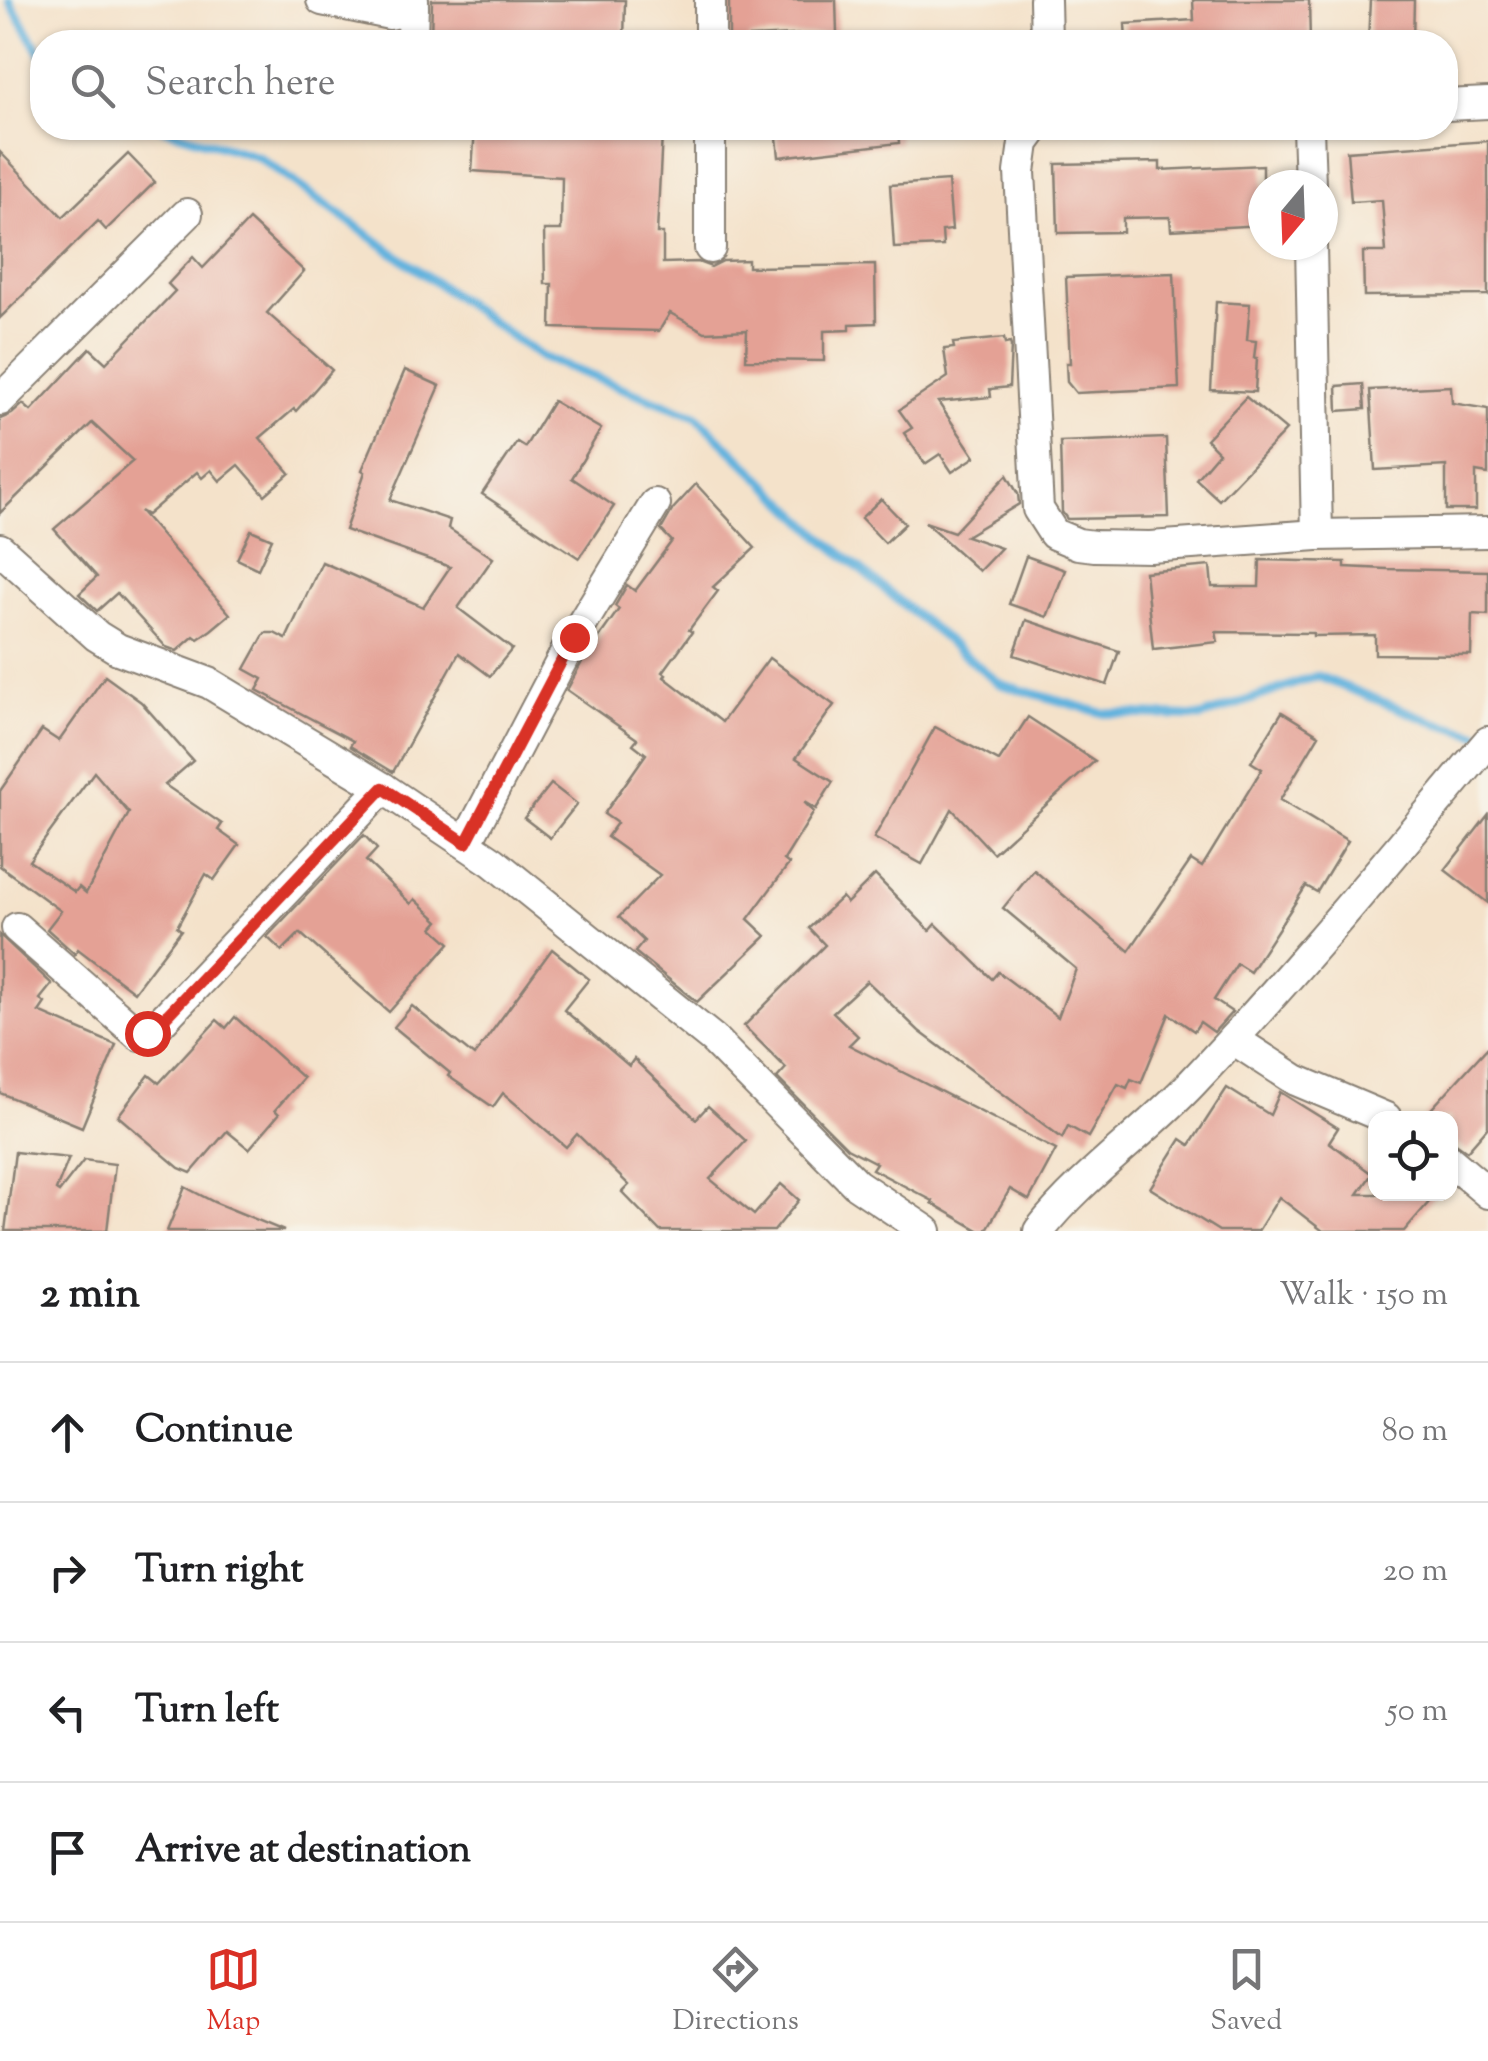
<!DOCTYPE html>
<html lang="en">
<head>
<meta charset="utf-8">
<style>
  :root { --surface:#fff; --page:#f2f2f2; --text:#202124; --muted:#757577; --line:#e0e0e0; --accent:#d93025 }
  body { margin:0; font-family:"Sorts Mill Goudy",serif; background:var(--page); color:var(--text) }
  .controls { position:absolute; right:30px; bottom:30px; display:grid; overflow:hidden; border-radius:20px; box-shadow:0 2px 8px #0004 }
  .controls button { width:90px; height:90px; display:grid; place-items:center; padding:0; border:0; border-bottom:2px solid var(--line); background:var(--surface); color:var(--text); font:50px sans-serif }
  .compass { position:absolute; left:1248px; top:170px; width:90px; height:90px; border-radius:50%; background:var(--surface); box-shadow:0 2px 8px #0004; rotate:199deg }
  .stop { position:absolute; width:30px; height:30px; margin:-22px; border:8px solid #d93025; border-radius:50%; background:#fff }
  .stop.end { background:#d93025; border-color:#fff; box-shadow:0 2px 10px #0008 }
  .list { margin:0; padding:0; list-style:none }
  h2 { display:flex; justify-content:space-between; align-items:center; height:130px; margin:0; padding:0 40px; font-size:42px }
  h2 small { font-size:32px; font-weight:400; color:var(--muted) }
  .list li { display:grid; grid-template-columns:65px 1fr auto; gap:30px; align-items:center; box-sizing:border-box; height:140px; padding:0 40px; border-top:2px solid var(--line) }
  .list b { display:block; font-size:38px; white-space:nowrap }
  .list em { font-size:32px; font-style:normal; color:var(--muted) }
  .icon { flex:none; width:55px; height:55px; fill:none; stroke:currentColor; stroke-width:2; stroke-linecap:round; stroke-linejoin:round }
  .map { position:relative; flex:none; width:1488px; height:1231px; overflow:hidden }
  .search { position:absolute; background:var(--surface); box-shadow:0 2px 8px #0004; left:30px; right:30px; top:30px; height:110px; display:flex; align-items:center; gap:25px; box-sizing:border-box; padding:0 35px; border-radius:40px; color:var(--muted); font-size:38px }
  .sheet { height:690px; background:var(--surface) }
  nav { display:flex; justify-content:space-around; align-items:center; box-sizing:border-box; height:140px; border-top:2px solid var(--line); background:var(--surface); font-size:28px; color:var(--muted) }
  nav a { display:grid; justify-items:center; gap:5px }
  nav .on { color:var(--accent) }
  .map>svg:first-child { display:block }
</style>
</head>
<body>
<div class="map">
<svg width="1488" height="1231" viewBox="0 0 1488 1231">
  <rect width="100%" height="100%" fill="#f7f3e8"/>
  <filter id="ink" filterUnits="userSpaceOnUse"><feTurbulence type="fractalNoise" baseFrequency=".01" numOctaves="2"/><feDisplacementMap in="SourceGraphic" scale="20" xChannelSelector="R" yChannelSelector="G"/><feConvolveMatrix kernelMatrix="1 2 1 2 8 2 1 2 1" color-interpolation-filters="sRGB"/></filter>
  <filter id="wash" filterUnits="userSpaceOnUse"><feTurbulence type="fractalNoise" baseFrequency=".0048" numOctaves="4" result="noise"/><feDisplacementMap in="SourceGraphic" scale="40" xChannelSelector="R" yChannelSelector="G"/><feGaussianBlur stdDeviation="2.25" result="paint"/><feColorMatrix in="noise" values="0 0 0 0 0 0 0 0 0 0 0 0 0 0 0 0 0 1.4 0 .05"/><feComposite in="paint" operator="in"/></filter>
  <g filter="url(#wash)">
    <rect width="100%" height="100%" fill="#f4e2ca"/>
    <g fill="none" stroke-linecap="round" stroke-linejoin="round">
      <g stroke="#64b3de" stroke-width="9">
        <path d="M 9,0 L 42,56"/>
        <path d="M 162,128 L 258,157 L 541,357 L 696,416 L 826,541 L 1000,684 L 1102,713 L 1201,717 L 1317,676 L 1431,721 L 1487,737"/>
      </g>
    </g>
    <g id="blocks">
      <g fill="#e4a195" fill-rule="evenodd">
        <path d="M 432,0 L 625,0 L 624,42 L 431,42 Z"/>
        <path d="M 729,0 L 836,0 L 837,33 L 749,37 L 749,42 L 729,42 Z"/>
        <path d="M 1193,0 L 1309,0 L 1310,42 L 1126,42 L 1125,24 L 1194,20 Z"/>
        <path d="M 1370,0 L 1414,0 L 1413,42 L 1368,42 Z"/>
        <path d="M 475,128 L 636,128 L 635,133 L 662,134 L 657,233 L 663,233 L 663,263 L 698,262 L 711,267 L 723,261 L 748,260 L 748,267 L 875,265 L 876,323 L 850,324 L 850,330 L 824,331 L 824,361 L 746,360 L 747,330 L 705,332 L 670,313 L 659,331 L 551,328 L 552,284 L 545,284 L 544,230 L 561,230 L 562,177 L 472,171 Z"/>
        <path d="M 776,128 L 898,128 L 899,143 L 779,157 Z"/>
        <path d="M 1488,141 L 1488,295 L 1364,296 L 1363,252 L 1386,252 L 1382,200 L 1351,202 L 1347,151 Z"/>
        <path d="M 0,152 L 63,217 L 128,154 L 155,182 L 106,230 L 98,221 L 0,318 Z"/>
        <path d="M 1160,162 L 1160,170 L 1263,165 L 1263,225 L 1171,230 L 1170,217 L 1123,218 L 1123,232 L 1058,233 L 1056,164 Z"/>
        <path d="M 948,181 L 952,230 L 942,231 L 943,246 L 894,248 L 890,185 Z"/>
        <path d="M 249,220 L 304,271 L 267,313 L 332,370 L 296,411 L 294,409 L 260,438 L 290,473 L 265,495 L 239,465 L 220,481 L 211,470 L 202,478 L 197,472 L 147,515 L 140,511 L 230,614 L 211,630 L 198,639 L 194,636 L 177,651 L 166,647 L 117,593 L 97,611 L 79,594 L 97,577 L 54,529 L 133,461 L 92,423 L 0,513 L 0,419 L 12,414 L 23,404 L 31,411 L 90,348 L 106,363 L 175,291 L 168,284 L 193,257 L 203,268 Z"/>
        <path d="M 1174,273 L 1179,388 L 1076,393 L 1067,382 L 1066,363 L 1070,363 L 1066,277 Z"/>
        <path d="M 1216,302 L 1250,304 L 1247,340 L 1256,341 L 1254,358 L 1257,358 L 1255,392 L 1211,390 Z"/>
        <path d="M 1004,338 L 1005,344 L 1010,343 L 1011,346 L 1009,387 L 990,389 L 991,397 L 938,402 L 975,457 L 952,472 L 940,454 L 925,464 L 904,433 L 912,428 L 899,410 L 948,377 L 944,349 L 954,348 L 953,343 Z"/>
        <path d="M 405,370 L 440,386 L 390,500 L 450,520 L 448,528 L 493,558 L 458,608 L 512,649 L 490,676 L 459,653 L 393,772 L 350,746 L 353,741 L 257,690 L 263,679 L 245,669 L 265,633 L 274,633 L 286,639 L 322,562 L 423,607 L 450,567 L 345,530 L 365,472 L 362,470 Z"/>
        <path d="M 1363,384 L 1365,409 L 1338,411 L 1337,386 Z"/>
        <path d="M 1451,386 L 1452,403 L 1488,409 L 1488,474 L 1476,472 L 1476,510 L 1446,510 L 1446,466 L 1375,470 L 1370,390 Z"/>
        <path d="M 1246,397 L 1286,430 L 1219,500 L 1196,479 L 1219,452 L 1206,439 Z"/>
        <path d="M 553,401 L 601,429 L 572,478 L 614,506 L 579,558 L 482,494 L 517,442 L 525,447 Z"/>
        <path d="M 1166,438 L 1169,517 L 1067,519 L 1062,512 L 1060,442 Z"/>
        <path d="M 1007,475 L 1018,494 L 1019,504 L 966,536 L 1001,548 L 979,571 L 925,522 L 954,532 Z"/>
        <path d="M 696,484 L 755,548 L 713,587 L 718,591 L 689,630 L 692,632 L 663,672 L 666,674 L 664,677 L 722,722 L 769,658 L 834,705 L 796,758 L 833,782 L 816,809 L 804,802 L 814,812 L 784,860 L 789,864 L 748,919 L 766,936 L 697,1002 L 635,952 L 644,941 L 619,917 L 660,875 L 607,837 L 617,823 L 604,814 L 646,754 L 633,744 L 637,739 L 567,690 L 583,660 L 619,609 L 615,606 L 627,585 L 635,591 L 672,541 L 661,530 L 673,509 Z"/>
        <path d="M 881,499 L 905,524 L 885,543 L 861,518 Z"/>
        <path d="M 251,530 L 272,539 L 258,569 L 237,559 Z"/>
        <path d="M 1026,556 L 1065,570 L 1047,617 L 1009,604 Z"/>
        <path d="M 1260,560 L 1345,562 L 1345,567 L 1387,569 L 1488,571 L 1488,615 L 1472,614 L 1471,655 L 1375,654 L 1375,635 L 1313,636 L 1313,633 L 1216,632 L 1218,642 L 1153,649 L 1145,572 L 1210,566 L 1212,587 L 1259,587 Z"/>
        <path d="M 1026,620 L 1119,651 L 1107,685 L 1014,655 Z"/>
        <path d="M 105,676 L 141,702 L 193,761 L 165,785 L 222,824 L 218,830 L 239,845 L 214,880 L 206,874 L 177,927 L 181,930 L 134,992 L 78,949 L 75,954 L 47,929 L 61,911 L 0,866 L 0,791 L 42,730 L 59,741 ZM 94,772 L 129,813 L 86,893 L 79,887 L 75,892 L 29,861 Z"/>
        <path d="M 1282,712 L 1319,735 L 1280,800 L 1348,841 L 1317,892 L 1306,886 L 1250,972 L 1237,964 L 1214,1000 L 1232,1012 L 1214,1032 L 1200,1022 L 1194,1031 L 1169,1014 L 1141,1083 L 1131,1079 L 1127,1088 L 1118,1084 L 1088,1137 L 1068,1126 L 1062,1138 L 919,1031 L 867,981 L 833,1012 L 858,1036 L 849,1045 L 1056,1150 L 1029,1200 L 1010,1189 L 986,1231 L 980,1231 L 932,1203 L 933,1201 L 872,1169 L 876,1163 L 847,1148 L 777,1078 L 786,1068 L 744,1026 L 825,945 L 809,928 L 842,897 L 847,903 L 875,875 L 930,931 L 936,924 L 992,979 L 998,972 L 1058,1017 L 1076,969 L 1003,908 L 1034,870 L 1129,951 L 1191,860 L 1202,867 L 1262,769 L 1251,762 Z"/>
        <path d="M 1028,717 L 1095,761 L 993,853 L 952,809 L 922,864 L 874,838 L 935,727 L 999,761 Z"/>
        <path d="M 551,784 L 577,804 L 550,838 L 524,818 Z"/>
        <path d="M 1488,815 L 1488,903 L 1445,870 Z"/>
        <path d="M 364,835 L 377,849 L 366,861 L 411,904 L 415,899 L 439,921 L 433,928 L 450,943 L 389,1012 L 300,933 L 282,951 L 267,937 Z"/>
        <path d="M 0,935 L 52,984 L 40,999 L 45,1003 L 39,1012 L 116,1045 L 82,1127 L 0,1093 Z"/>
        <path d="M 552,949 L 589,979 L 564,1010 L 629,1066 L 634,1059 L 696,1119 L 708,1106 L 746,1141 L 710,1179 L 754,1215 L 781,1184 L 799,1200 L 774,1231 L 660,1231 L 622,1192 L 629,1185 L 577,1134 L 566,1147 L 503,1093 L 493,1107 L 448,1076 L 450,1073 L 394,1027 L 412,1006 L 474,1056 Z"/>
        <path d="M 235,1017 L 303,1078 L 275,1110 L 279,1114 L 249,1149 L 227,1131 L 191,1173 L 179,1168 L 118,1116 L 149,1075 L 159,1083 L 217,1020 L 226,1028 Z"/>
        <path d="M 1488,1047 L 1488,1127 L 1467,1151 L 1450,1139 L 1450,1118 L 1423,1118 Z"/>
        <path d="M 1227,1088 L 1270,1115 L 1280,1092 L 1338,1128 L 1329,1142 L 1372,1174 L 1358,1194 L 1436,1194 L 1404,1231 L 1323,1231 L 1279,1197 L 1258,1231 L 1219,1231 L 1150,1188 L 1181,1139 L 1190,1145 Z"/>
        <path d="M 15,1152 L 69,1158 L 56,1190 L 59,1192 L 84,1160 L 115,1164 L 107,1231 L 5,1231 Z"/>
        <path d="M 185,1187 L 214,1202 L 284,1231 L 167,1231 Z"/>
      </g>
    </g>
  </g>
  <g filter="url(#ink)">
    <use href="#blocks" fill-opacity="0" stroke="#887f73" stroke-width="2.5"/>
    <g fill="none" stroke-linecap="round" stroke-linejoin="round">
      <defs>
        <g id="street">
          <path d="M 322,0 L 390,14 L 413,8"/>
          <path d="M 710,0 L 710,42"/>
          <path d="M 1045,0 L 1046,42"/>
          <path d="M 412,42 L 413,0"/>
          <path d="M 1446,105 L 1488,103"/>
          <path d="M 710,128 L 710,248"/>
          <path d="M 1035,128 L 1024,143 L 1020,172 L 1038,509 L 1054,534 L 1078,544 L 1094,546 L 1150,547 L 1317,535 L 1488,532"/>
          <path d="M 1308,128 L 1310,185"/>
          <path d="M 1311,245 L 1317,535"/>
          <path d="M 0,400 L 187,214"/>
          <path d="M 0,549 L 97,636 L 118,649 L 209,683 L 383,788 L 493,862 L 713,1039 L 856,1184 L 926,1231"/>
          <path d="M 466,843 L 574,637 L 655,504"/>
          <path d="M 17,928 L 139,1035 L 156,1027 L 383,788"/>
          <path d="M 1233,1039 L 1296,1080 L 1386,1118"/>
          <path d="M 1450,1161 L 1488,1193"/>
          <path d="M 1039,1231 C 1083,1175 1144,1134 1193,1082 C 1296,973 1391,857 1488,742"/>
        </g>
      </defs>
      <use href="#street" stroke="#887f73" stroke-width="34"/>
      <use href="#street" stroke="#fff" stroke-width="30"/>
    </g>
  </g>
  <g fill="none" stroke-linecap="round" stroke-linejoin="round" filter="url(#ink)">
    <path stroke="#d93025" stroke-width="12" d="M 147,1033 L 156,1027 L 383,788 L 466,843 L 574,637"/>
  </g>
</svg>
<div class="controls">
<button><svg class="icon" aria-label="locate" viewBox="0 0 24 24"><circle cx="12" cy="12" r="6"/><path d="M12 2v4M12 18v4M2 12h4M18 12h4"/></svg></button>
</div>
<svg class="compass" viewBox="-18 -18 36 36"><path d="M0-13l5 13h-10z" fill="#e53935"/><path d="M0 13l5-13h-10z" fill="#757577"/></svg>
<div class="stop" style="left:147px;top:1033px"></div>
<div class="stop end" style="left:574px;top:637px"></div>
<div class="search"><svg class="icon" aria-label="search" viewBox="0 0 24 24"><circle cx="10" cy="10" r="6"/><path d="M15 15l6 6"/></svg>Search here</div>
</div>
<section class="sheet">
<h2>2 min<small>Walk · 150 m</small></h2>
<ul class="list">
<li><svg class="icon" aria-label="ahead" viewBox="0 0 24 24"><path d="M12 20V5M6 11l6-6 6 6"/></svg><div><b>Continue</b></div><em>80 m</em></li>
<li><svg class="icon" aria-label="right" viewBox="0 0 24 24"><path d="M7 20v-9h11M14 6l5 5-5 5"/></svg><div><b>Turn right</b></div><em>20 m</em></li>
<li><svg class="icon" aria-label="left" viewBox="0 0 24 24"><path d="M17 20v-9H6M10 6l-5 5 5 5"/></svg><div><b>Turn left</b></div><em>50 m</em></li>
<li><svg class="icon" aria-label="arrive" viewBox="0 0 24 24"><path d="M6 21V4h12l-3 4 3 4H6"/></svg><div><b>Arrive at destination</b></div></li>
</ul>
</section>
<nav>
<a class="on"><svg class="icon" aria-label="map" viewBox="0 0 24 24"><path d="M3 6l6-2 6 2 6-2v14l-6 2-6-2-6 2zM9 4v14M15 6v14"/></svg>Map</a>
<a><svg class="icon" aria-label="directions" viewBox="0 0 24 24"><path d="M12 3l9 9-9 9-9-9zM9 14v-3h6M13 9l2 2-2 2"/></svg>Directions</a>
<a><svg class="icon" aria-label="saved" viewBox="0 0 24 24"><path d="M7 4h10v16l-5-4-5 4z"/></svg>Saved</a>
</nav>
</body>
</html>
